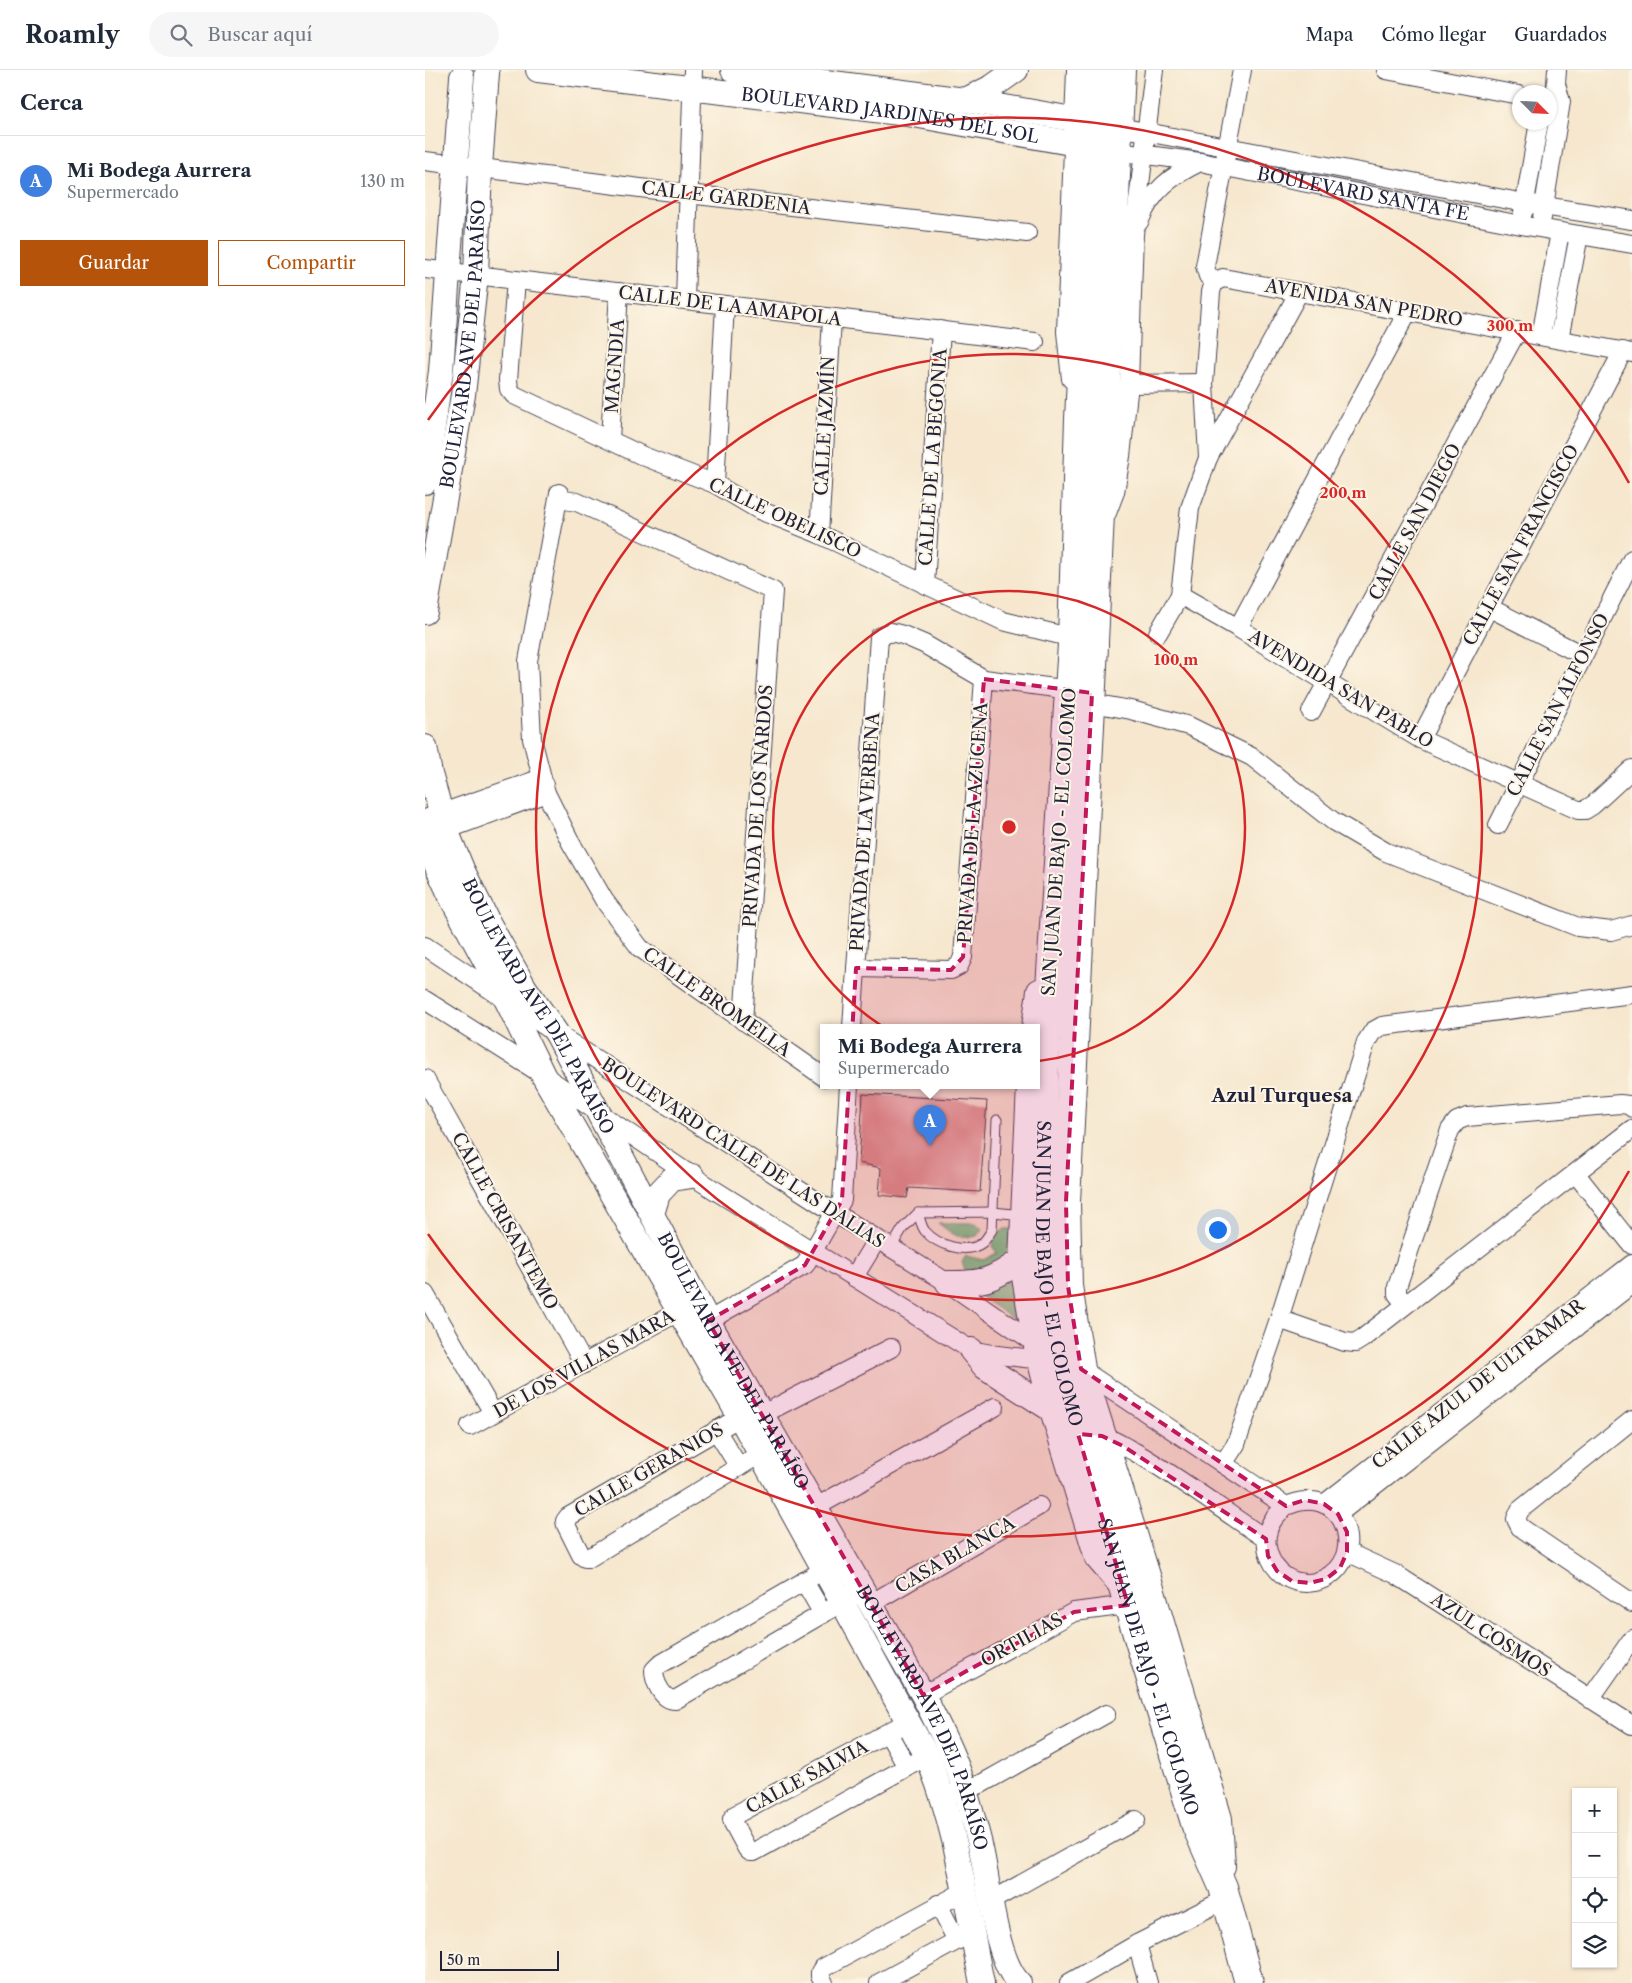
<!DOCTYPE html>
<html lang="es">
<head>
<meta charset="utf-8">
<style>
  :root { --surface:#fff; --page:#f6f6f7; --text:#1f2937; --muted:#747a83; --line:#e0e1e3; --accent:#b45309 }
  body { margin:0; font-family:"Libre Caslon Text",serif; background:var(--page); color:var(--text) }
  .controls { position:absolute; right:15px; bottom:15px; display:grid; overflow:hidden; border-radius:0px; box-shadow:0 1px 4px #0004 }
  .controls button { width:45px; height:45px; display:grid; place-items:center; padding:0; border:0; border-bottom:1px solid var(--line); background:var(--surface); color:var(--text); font:25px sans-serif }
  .compass { position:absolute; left:1087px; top:15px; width:45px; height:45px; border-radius:50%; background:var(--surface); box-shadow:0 1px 4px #0004; rotate:114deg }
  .scale { position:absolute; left:15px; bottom:12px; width:119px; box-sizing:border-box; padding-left:5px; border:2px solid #22223b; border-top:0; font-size:14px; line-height:18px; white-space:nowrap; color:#22223b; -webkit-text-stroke:4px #fcf5e5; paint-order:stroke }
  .you { position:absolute; left:792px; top:1159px; width:18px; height:18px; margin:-12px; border:4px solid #fff; border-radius:50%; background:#1a73e8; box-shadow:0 0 0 8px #1a73e833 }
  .badge { display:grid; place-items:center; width:32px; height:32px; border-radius:50%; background:var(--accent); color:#fff; font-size:16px; font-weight:700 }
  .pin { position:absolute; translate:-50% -41px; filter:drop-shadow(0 1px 2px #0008) }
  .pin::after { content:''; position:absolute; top:26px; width:18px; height:15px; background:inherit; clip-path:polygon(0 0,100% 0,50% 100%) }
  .popup { position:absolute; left:395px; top:954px; width:220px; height:65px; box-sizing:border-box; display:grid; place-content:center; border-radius:0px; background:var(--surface); filter:drop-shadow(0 1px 4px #0005); font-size:16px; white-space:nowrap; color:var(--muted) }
  .popup b { font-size:19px; color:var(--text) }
  .popup::after { content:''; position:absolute; left:50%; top:100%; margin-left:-10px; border:10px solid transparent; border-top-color:var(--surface) }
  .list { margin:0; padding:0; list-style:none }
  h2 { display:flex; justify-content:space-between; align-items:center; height:65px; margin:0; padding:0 20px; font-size:21px }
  h2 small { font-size:16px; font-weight:400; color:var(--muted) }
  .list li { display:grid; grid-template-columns:32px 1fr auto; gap:15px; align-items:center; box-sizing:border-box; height:90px; padding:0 20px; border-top:1px solid var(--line) }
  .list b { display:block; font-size:19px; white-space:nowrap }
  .list p { margin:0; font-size:16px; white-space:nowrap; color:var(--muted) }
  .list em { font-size:16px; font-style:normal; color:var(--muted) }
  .actions { display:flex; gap:10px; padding:15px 20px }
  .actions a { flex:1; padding:11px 0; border:1px solid var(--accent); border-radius:0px; text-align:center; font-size:18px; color:var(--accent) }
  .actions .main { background:var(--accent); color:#fff }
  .icon { flex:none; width:28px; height:28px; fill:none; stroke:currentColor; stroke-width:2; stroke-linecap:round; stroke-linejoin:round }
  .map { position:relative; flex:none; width:1207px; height:1913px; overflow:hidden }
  header { display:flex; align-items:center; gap:30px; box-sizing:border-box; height:70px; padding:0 25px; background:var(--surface); border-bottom:1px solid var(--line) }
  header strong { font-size:24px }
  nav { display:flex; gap:28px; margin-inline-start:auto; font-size:18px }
  .search { width:350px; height:45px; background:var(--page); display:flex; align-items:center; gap:12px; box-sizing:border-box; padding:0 18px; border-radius:28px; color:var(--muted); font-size:19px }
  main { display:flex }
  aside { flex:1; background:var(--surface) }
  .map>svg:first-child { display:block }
</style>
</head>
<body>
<header>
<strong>Roamly</strong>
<div class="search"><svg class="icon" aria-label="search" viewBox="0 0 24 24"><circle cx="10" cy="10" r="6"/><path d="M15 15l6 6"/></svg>Buscar aquí</div>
<nav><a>Mapa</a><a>Cómo llegar</a><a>Guardados</a></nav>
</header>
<main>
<aside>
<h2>Cerca<small></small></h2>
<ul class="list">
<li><span class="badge" style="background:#3f7fe0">A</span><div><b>Mi Bodega Aurrera</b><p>Supermercado</p></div><em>130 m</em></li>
</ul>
<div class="actions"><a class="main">Guardar</a><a>Compartir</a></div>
</aside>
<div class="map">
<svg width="1207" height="1913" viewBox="0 0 1207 1913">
  <rect width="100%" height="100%" fill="#fcf5e5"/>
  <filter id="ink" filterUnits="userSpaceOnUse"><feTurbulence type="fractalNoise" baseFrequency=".02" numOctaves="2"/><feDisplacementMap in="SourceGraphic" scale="10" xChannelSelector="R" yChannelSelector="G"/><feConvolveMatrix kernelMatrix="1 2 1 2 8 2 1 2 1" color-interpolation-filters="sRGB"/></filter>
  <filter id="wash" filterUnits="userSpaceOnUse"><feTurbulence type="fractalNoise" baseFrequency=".0096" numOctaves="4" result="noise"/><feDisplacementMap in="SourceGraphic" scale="20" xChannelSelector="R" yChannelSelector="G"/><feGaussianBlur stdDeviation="1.12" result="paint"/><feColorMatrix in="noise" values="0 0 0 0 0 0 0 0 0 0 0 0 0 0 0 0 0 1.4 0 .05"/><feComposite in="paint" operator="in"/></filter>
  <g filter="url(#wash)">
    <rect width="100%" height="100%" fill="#f6e7ce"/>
    <g fill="#7cc786" stroke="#4f7460">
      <path d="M 513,1153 L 551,1153 L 557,1159 L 552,1166 C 532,1170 528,1164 513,1153 Z"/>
      <path d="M 580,1159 L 593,1159 L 592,1186 L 579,1196 L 540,1201 L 537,1192 L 541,1186 L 558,1190 L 572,1183 L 567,1176 L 570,1166 Z"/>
      <path d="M 588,1203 L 594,1253 L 546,1220 Z"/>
    </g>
    <g id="blocks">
      <path fill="#da9589" d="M 438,1024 L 562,1031 L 555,1122 L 484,1118 L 482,1128 L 454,1125 L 456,1098 L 434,1093 Z"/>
    </g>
  </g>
  <g filter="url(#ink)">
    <use href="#blocks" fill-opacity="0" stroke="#424051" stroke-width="1"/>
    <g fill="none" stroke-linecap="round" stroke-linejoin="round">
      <defs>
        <g id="lane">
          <path d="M 493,1143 C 495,1148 496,1156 500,1161 C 512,1175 541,1185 557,1173 C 561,1170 564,1164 567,1160 L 572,1050"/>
          <path d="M 466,1178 L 478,1158 L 493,1143 L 568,1142 L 598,1145"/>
        </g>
        <g id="street">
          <path d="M 961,0 L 1094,25"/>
          <path d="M 694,57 L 1100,133 L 1207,150"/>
          <path id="s1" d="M 692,81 L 775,92 L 1096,155 L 1207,174"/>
          <path d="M 0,91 L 263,124 L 602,163"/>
          <path d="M 1098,143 L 1114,52"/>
          <path d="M 1117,148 L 1136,32 L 1131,14 L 1132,0"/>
          <path d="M 714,152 C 727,120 746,106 775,92"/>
          <path d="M 0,199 L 610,272"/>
          <path d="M 91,210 L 83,310 L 84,319 L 89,325 L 218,386 L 290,414 L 334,440 L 394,464 L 578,551 L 656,570"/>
          <path d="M 789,212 L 798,208 L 1207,283"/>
          <path d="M 789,212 L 783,206 L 780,196 L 817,0"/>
          <path d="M 260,229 L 268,0"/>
          <path d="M 1116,266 L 1135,162"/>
          <path d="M 1134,269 L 1154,165"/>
          <path d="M 646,309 L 641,262 L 651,0"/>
          <path d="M 704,314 L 779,313"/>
          <path d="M 185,369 L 194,222"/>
          <path d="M 783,388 L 874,222"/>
          <path d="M 290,414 L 300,235"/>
          <path d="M 134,423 L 103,591 L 107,669 L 121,723 L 146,773 L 179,830 L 215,878 L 399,1007"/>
          <path d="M 134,429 L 152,432 L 348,521 L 318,951"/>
          <path d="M 682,443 L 690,422 L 696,386 L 704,314 L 709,164 L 729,0"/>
          <path d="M 394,464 L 407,249"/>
          <path d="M 500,515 L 516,260"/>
          <path d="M 755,525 L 813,558 L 995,669 L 1153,740 L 1160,740 L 1168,735 L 1207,699"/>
          <path d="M 1063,537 L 1157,585"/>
          <path d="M 813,558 L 983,241"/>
          <path d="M 733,563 L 755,525 L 765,438 L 783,388 L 779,313 L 786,222 L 789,212"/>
          <path d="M 667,633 L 706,640 L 764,656 L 827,687 L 908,751 L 961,782 L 1153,857 L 1186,861 L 1207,855"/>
          <path d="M 886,642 L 1092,261"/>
          <path d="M 995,669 L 1198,281"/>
          <path d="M 0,749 L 117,708"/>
          <path d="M 1073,755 L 1207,489"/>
          <path d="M 10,764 L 121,723"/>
          <path d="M 0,876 L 132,964 L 410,1143 L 523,1213 L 616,1277"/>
          <path d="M 431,898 L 526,900 L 534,896 L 538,887 L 559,609"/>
          <path d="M 0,930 L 118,1005 L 267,1106 L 546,1280 L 573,1285 L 626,1291"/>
          <path d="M 427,957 L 454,567 L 466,562 L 478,565 L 499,574 L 559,609 L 654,621"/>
          <path d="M 0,1009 L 159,1294"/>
          <path d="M 1151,1104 L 1207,1175"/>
          <path d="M 429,1207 L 452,1169"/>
          <path d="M 0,1224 L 68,1343"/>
          <path d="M 980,1234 L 972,1224 L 972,1217 L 1025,1060 L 1032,1051 L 1042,1047 L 1195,1034 L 1204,1035 L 1207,1038"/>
          <path d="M 854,1249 L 920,1272 L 930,1273 L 938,1268 L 1207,1059"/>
          <path d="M 283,1251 L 380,1195 L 417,1130 L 424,1015"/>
          <path d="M 656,1299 L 861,1436 C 867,1434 874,1431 880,1431 C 927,1427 941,1498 890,1512 C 880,1514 869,1512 861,1507 C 843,1495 835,1469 848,1450 C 851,1445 857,1440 861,1436"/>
          <path d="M 336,1345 L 466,1278"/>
          <path d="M 315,1347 L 143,1447 L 140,1451 L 141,1455 L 156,1485 L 160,1488 L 164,1488 L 335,1384"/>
          <path d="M 1207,1350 L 1095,1440 L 1091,1449 L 1095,1457 L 1207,1533"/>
          <path d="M 45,1356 L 264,1236"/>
          <path d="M 291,1360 L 314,1397"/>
          <path d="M 671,1365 C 684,1366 698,1376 710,1382 C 755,1408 797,1440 841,1469"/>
          <path d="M 798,1394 L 811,1374 L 854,1249 L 941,972 L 948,961 L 957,956 L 1207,924"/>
          <path d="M 899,1434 L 1207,1194"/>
          <path d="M 391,1437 L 570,1337"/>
          <path d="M 913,1444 L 1207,1214"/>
          <path d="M 922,1482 L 970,1504 L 1207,1655"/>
          <path d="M 409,1494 L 234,1595 L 229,1600 C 229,1611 237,1630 250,1630 L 428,1526"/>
          <path d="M 379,1511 L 398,1544"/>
          <path d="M 445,1534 L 614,1436"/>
          <path d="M 498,1625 L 649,1542 L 703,1535"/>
          <path d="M 1165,1629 L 1207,1569"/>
          <path d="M 484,1651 L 310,1745 L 307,1749 L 308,1753 L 322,1779 L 325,1782 L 329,1782 L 502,1686"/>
          <path d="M 463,1663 L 482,1697"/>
          <path d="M 518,1727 L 556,1714 L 681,1644"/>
          <path d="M 566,1831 L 711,1750"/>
          <path d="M 513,1834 L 531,1869"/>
          <path d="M 712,1874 L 723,1913"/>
          <path d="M 399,1913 L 395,1906 L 395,1902 L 398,1898 L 540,1821"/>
          <path d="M 454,1913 L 548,1862"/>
          <path d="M 644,1913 L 712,1874 L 801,1829"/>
        </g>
        <g id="secondary">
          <path id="s2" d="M 113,0 L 483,44 L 685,80"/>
          <path d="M 308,0 L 540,30 L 687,56"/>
          <path d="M 540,30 L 567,17 L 591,0"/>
          <path d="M 0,412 L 16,301 L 37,7"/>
          <path id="s3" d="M 0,542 L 38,325 L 51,205 L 55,97 L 62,3"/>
          <path id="s4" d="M 0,677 L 5,704 L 21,760 L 37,799 L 63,852 L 100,918 L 132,964 L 283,1251 L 498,1625 C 514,1657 531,1689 541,1723 C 546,1742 552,1760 556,1779 C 564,1814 570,1888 594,1913"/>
          <path d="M 0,765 L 4,779 L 27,829 L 82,931 L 118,1005 L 315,1347 L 502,1686 C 533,1758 541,1837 557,1913"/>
          <path d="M 609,957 L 614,921"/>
          <path d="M 604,1015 L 596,1190 L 610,1272 L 627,1340 L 672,1488 L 698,1518"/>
          <path d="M 227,1144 L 233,1124 L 247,1109 L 267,1106"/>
          <path d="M 523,1213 C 558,1213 567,1211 596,1190"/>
          <path d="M 546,1280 L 560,1297 L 627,1340"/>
        </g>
        <g id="primary">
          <path d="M 647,569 L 654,349 L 671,0"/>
          <path d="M 669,572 L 696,0"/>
          <path id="s5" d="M 647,574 L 619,1012 L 617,1167 L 621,1222 L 638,1308 L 703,1535 L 771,1756 L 798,1817 L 824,1913"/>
          <path d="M 669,576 L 641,1132 L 643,1216 L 656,1299 L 723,1512 L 793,1749 L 796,1796"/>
        </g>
      </defs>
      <use href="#lane" stroke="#424051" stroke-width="11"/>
      <use href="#street" stroke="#424051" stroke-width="20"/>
      <use href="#secondary" stroke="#424051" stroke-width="26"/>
      <use href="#primary" stroke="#424051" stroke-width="30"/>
      <use href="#lane" stroke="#fff" stroke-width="9"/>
      <use href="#street" stroke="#fff" stroke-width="18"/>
      <use href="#secondary" stroke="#fff" stroke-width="24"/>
      <use href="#primary" stroke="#fff" stroke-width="28"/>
    </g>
  </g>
  <path fill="#c2185b" fill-opacity="0.2" stroke="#c2185b" stroke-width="4" stroke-dasharray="10 6" stroke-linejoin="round" d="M 559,609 L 667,623 L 641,1132 L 643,1216 L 656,1299 L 861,1436 L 880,1430 L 899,1434 L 913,1444 L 922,1462 L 922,1482 L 915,1498 L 901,1509 L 884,1513 L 867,1511 L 852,1501 L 843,1486 L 841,1469 L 698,1376 L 677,1366 L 653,1364 L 703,1535 L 649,1542 L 498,1625 L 283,1251 L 380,1195 L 417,1130 L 431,898 L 526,900 L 538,887 Z"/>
  <g fill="none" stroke="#d62828" stroke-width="2.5">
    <circle cx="584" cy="757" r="236"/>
    <circle cx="584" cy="757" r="473"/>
    <path d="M1204 1101A709 709 0 0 1 3 1164M3 350A709 709 0 0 1 1204 413"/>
  </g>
  <g text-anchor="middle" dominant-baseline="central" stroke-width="4" stroke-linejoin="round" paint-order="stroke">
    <g font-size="18" fill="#22223b" stroke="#fcf5e5">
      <text stroke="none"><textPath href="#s2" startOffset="355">BOULEVARD JARDINES DEL SOL</textPath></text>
      <text stroke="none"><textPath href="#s1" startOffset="250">BOULEVARD SANTA FE</textPath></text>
      <text transform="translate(301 128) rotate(7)">CALLE GARDENIA</text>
      <text transform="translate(939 233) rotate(10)">AVENIDA SAN PEDRO</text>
      <text transform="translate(305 236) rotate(7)">CALLE DE LA AMAPOLA</text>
      <text stroke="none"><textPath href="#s3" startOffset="271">BOULEVARD AVE DEL PARAÍSO</textPath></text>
      <text transform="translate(190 296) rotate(-86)">MAGNDIA</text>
      <text transform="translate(400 356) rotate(-87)">CALLE JAZMÍN</text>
      <text transform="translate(508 387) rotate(-86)">CALLE DE LA BEGONIA</text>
      <text transform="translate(360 448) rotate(25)">CALLE OBELISCO</text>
      <text transform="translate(990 452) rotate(-62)">CALLE SAN DIEGO</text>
      <text transform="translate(1096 475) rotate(-62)">CALLE SAN FRANCISCO</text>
      <text transform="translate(916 619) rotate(31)">AVENDIDA SAN PABLO</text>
      <text transform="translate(1133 635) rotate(-63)">CALLE SAN ALFONSO</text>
      <text transform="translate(333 736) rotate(-86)">PRIVADA DE LOS NARDOS</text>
      <text transform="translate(548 753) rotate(-86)">PRIVADA DE LA AZUCENA</text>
      <text transform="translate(440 762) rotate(-86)">PRIVADA DE LA VERBENA</text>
      <text transform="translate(634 772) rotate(-86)">SAN JUAN DE BAJO - EL COLOMO</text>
      <text transform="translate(292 932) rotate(35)">CALLE BROMELLA</text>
      <text stroke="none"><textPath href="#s4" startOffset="285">BOULEVARD AVE DEL PARAÍSO</textPath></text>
      <text transform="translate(318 1083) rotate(33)">BOULEVARD CALLE DE LAS DALIAS</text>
      <text transform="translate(80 1151) rotate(61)">CALLE CRISANTEMO</text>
      <text stroke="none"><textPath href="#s5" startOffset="632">SAN JUAN DE BAJO - EL COLOMO</textPath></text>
      <text stroke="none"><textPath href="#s4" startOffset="690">BOULEVARD AVE DEL PARAÍSO</textPath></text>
      <text transform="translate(159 1294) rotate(-29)">DE LOS VILLAS MARA</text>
      <text transform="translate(1053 1314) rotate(-38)">CALLE AZUL DE ULTRAMAR</text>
      <text transform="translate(224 1400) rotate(-30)">CALLE GERANIOS</text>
      <text transform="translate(530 1485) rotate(-30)">CASA BLANCA</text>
      <text transform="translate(1066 1565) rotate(33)">AZUL COSMOS</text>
      <text transform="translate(597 1570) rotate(-29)">ORTILIAS</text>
      <text stroke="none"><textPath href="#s5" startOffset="1038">SAN JUAN DE BAJO - EL COLOMO</textPath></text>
      <text stroke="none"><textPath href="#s4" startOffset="1095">BOULEVARD AVE DEL PARAÍSO</textPath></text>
      <text transform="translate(382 1707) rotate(-28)">CALLE SALVIA</text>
    </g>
    <g font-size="19" font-weight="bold" fill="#22223b" stroke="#fcf5e5">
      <text x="857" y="1025">Azul Turquesa</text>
    </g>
  </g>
  <circle cx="584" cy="757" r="8" fill="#d62828" stroke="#fcf5e5" stroke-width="2.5"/>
  <g font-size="15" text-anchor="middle" font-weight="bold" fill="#d62828" stroke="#fcf5e5" stroke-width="4" stroke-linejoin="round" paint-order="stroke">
    <text x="1085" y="261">300 m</text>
    <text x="918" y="428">200 m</text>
    <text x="751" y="595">100 m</text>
  </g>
</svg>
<div class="controls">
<button>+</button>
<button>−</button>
<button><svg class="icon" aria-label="locate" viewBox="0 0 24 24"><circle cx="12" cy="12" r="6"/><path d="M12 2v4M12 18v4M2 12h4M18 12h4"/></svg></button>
<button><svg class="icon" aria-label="layers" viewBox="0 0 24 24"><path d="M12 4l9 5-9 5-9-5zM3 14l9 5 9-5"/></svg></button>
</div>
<svg class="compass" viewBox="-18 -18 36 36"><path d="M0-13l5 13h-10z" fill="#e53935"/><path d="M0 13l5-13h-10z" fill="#747a83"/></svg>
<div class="scale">50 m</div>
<div class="you"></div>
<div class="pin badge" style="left:505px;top:1076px;background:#3f7fe0">A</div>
<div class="popup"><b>Mi Bodega Aurrera</b>Supermercado</div>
</div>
</main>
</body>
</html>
